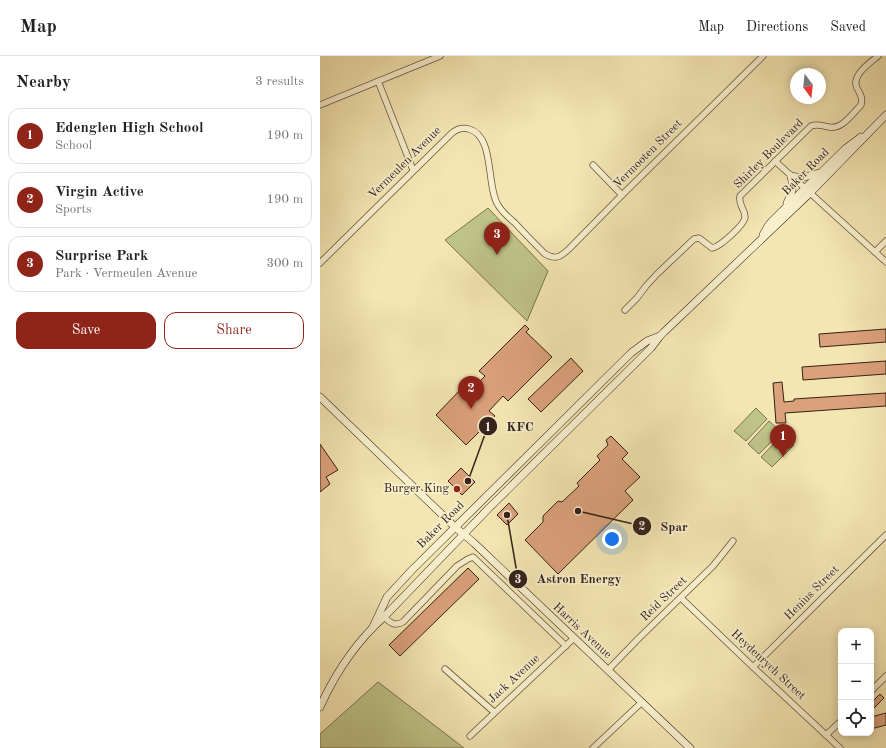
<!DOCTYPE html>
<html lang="en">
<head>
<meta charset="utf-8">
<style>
  :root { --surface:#fff; --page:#f2f2f2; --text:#222; --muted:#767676; --line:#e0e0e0; --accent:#8f2418 }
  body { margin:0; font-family:"Old Standard TT",serif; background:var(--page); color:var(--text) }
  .controls { position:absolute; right:12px; bottom:12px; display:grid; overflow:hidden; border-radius:8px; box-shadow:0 2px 10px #0003 }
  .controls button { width:36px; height:36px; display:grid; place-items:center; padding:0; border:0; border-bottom:1px solid var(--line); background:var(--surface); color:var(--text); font:20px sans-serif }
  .compass { position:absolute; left:470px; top:12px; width:36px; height:36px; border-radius:50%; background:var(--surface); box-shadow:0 2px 10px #0003; rotate:165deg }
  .you { position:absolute; left:292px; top:483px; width:14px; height:14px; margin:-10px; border:3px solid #fff; border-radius:50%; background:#1a73e8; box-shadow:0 0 0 6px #1a73e833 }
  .badge { display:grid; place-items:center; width:26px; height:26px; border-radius:50%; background:var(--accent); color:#fff; font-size:13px; font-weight:700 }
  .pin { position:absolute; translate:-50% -33px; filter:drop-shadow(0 1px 2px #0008) }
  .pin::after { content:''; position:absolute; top:21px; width:14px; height:12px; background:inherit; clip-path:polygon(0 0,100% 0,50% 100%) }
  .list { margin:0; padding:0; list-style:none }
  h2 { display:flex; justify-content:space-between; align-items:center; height:52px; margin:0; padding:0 16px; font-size:17px }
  h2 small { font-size:13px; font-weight:400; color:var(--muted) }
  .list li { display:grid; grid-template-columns:26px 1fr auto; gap:12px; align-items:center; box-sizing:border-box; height:56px; margin:0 8px 8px; padding:0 8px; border:1px solid var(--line); border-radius:12px }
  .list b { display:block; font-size:15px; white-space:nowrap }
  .list p { margin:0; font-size:13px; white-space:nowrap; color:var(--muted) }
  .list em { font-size:13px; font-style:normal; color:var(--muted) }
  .actions { display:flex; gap:8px; padding:12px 16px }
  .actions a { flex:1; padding:9px 0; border:1px solid var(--accent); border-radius:12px; text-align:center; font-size:14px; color:var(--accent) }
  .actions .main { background:var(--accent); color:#fff }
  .icon { flex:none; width:22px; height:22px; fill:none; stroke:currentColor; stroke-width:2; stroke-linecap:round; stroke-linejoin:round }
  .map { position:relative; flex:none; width:566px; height:692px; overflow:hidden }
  header { display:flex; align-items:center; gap:24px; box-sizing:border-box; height:56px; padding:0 20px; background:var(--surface); border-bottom:1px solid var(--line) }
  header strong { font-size:19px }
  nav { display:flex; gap:22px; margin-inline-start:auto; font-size:14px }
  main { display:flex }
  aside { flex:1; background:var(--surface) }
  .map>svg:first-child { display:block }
</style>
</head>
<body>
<header>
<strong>Map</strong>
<nav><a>Map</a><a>Directions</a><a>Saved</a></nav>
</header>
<main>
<aside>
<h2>Nearby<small>3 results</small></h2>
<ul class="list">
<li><span class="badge">1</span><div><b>Edenglen High School</b><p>School</p></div><em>190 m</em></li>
<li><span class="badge">2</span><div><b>Virgin Active</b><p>Sports</p></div><em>190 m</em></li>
<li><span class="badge">3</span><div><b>Surprise Park</b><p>Park · Vermeulen Avenue</p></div><em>300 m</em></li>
</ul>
<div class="actions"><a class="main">Save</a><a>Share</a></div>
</aside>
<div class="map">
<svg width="566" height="692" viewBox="0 0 566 692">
  <rect width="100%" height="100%" fill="#f4e6b2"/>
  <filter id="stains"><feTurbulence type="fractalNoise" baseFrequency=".005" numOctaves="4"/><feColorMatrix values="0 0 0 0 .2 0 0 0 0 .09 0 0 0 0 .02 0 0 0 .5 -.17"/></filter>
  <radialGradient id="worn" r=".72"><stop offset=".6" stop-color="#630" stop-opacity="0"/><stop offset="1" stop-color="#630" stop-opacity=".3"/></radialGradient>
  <g fill="#bfc489" stroke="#7a7251">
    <path d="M 168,152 L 228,215 L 207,265 L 125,184 Z"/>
    <path d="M 436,352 L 447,363 L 426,385 L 414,375 Z"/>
    <path d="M 449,365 L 461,376 L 439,398 L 428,388 Z"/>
    <path d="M 463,378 L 474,389 L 452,411 L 441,401 Z"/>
    <path d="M 58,626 L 144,692 L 0,692 L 0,678 Z"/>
  </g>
  <g fill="#dba17b" stroke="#342119">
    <path d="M 205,269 L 209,273 L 206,276 L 232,301 L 188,345 L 183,340 L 169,355 L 175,360 L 146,389 L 116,359 L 143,331 L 149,337 L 165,320 L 159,315 Z"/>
    <path d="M 566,273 L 566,286 L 500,291 L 499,278 Z"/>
    <path d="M 251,302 L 263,315 L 221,356 L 208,343 Z"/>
    <path d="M 566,305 L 566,318 L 483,324 L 482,311 Z"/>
    <path d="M 462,326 L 464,346 L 474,345 L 474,343 L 566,337 L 566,350 L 465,357 L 466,367 L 456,367 L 453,327 Z"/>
    <path d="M 291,380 L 308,397 L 302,403 L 320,421 L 305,435 L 313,444 L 238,518 L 205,484 L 223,466 L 223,460 L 238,445 L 242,446 L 259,430 L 257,427 L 280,404 L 277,400 L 288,389 L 286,384 Z"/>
    <path d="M 0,388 L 18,414 L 6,421 L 10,428 L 0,436 Z"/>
    <path d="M 141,412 L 155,426 L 142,439 L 128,425 Z"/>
    <path d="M 189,447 L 198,458 L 187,469 L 177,459 Z"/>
    <path d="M 148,512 L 159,523 L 80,600 L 69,589 Z"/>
    <path d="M 560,638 L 564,642 L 551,655 L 551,647 Z"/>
    <path d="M 566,657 L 566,669 L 551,673 L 551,661 Z"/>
  </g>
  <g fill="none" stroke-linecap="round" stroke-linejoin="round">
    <defs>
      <g id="minor">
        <path d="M 58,25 L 93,114"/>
        <path d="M 0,49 L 120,0"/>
        <path d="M 455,105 L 566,206"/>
        <path d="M 273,109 L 302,139"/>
        <path d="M 555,196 L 566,185"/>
        <path d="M 0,207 L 132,77 C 137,73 142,71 149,73 C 175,80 166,130 178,149 C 182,156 189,162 195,167 C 205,178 215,188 225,198 C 236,204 240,201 249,193 L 302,139 L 443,0"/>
        <path d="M 305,254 L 317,242 L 326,230 L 337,218 L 374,183 L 379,182 L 392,192 C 400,191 425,168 425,161 C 425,152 418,150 420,140 L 491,70 C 498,67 502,70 509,71 C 522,74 533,57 541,49 C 543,41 540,38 537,32 C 531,19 550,7 558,0"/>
        <path d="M 361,542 L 433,611 L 520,692"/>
        <path d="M 64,561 C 70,566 74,571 83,566 L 137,510 L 148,503 L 153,501 L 246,590"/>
        <path d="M 433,611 L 566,479"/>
        <path d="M 125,613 L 174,656"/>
        <path d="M 288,614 L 318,583 L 393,510 L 413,485"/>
        <path d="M 551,635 L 566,620"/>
        <path d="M 506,679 L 521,665"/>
        <path d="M 150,680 L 254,582"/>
        <path d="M 273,692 L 322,646"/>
      </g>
      <g id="secondary">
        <path d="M 471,120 L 481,122 L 499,117"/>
        <path d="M 467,147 C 472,137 474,131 471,120"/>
        <path d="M 443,179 L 448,170 L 452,165 L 525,93 L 541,81"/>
        <path d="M 0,341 L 135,471 L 154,487 L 370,692"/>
        <path d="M 53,571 L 67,541 L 92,514 L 311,297 L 327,285 L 340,280 L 344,276 L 490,137 L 566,59"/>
        <path d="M 0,651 C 15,618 37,585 64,561 L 169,452 L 331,292 L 340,280"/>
      </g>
    </defs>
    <use href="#minor" stroke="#64523f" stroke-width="7"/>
    <use href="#secondary" stroke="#342119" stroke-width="8"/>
    <use href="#minor" stroke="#f8efcd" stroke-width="5.5"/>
    <use href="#secondary" stroke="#f8efcd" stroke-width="7"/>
  </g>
  <circle fill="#8f2418" stroke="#f8efcd" stroke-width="1.5" cx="137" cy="433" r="4"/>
  <g text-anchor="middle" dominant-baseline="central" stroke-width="3.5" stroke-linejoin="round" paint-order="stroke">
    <g font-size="12" fill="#342119" stroke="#f8efcd">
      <text transform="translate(328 98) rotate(-45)">Vermooten Street</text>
      <text transform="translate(449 98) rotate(-45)">Shirley Boulevard</text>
      <text transform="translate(85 107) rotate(-45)">Vermeulen Avenue</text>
      <text transform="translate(486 116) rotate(-45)">Baker Road</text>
      <text transform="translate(121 469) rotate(-45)">Baker Road</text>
      <text transform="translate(492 537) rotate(-45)">Henius Street</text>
      <text transform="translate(344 543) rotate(-44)">Reid Street</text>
      <text transform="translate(262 575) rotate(43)">Harris Avenue</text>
      <text transform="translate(448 609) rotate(43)">Heydenrych Street</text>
      <text transform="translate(194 623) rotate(-43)">Jack Avenue</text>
    </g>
    <g font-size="12" fill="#342119" stroke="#f8efcd" text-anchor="end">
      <text x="129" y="433">Burger King</text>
    </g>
  </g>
  <path fill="none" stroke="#342119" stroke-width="1.5" d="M148 425L168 370M258 455L322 470M187 459L198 523"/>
  <g fill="#342119" stroke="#f8efcd" stroke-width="1.5">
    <circle cx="148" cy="425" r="4"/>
    <circle cx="258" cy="455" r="4"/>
    <circle cx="187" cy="459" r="4"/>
    <circle cx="168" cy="370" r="10"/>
    <circle cx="322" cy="470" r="10"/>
    <circle cx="198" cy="523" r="10"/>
  </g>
  <g font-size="12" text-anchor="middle" font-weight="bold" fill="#fff">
    <text x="168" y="375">1</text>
    <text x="322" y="474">2</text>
    <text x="198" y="527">3</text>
  </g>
  <g font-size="13" text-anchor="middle" font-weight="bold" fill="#342119" stroke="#f8efcd" stroke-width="3.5" stroke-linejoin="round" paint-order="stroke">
    <text x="200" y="375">KFC</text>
    <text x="354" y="475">Spar</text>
    <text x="259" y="527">Astron Energy</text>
  </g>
  <rect width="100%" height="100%" filter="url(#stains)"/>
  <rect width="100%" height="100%" fill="url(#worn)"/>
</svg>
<div class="controls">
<button>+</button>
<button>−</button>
<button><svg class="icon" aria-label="locate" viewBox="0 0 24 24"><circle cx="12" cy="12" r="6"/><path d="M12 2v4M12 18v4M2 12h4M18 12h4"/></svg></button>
</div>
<svg class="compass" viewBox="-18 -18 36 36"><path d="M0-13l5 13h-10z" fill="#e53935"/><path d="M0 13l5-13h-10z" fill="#767676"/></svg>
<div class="you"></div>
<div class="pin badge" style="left:463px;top:401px">1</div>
<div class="pin badge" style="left:151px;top:353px">2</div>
<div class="pin badge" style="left:177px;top:199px">3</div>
</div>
</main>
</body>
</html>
